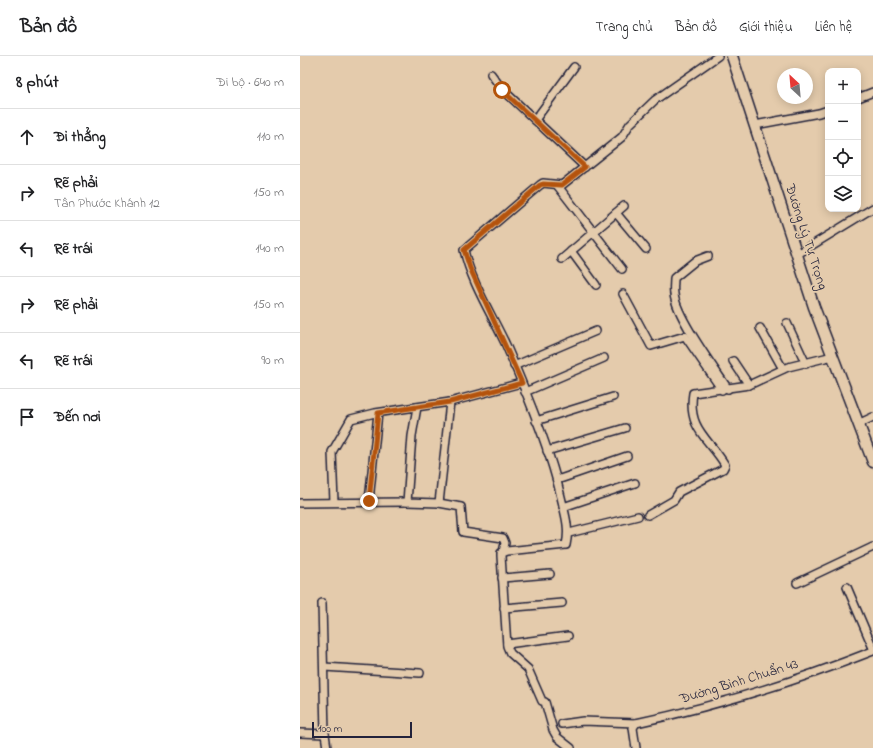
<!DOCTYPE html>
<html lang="vi">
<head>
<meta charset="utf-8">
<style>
  :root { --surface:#fff; --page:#f2f2f2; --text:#202124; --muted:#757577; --line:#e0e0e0 }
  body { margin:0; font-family:"Indie Flower",sans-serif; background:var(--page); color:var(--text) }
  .controls { position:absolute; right:12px; top:12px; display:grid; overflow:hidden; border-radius:8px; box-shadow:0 2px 10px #0003 }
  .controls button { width:36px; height:36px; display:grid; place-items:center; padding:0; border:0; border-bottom:1px solid var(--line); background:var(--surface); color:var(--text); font:20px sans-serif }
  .compass { position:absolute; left:477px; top:12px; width:36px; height:36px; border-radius:50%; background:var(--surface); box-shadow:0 2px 10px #0003; rotate:334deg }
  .scale { position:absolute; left:12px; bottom:10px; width:100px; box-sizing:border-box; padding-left:4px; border:2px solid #22223b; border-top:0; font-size:11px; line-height:14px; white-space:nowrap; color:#22223b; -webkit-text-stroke:3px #e4cbac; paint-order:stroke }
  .stop { position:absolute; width:12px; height:12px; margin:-9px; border:3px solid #b45309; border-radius:50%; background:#fff }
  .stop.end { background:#b45309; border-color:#fff; box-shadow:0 1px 4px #0008 }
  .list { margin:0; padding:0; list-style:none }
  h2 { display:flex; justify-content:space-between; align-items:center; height:52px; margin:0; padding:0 16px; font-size:17px }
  h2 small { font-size:13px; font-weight:400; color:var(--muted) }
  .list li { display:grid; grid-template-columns:26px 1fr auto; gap:12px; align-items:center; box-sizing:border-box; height:56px; padding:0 16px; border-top:1px solid var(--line) }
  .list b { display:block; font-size:15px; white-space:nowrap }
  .list p { margin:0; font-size:13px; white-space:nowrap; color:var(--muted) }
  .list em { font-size:13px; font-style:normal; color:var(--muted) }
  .icon { flex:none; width:22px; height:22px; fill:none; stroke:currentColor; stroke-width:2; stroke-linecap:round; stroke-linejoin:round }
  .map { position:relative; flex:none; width:573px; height:692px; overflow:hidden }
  header { display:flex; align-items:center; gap:24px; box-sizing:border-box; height:56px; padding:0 20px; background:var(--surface); border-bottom:1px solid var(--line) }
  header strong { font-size:19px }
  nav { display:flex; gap:22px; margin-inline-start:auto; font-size:14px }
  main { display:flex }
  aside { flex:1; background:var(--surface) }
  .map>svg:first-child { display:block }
</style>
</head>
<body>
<header>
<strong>Bản đồ</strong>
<nav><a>Trang chủ</a><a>Bản đồ</a><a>Giới thiệu</a><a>Liên hệ</a></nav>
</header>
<main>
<aside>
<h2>8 phút<small>Đi bộ · 640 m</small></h2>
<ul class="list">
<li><svg class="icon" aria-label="ahead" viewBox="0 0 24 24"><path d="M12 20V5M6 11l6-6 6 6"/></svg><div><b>Đi thẳng</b></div><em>110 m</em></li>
<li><svg class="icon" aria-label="right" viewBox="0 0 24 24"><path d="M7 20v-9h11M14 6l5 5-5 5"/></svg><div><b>Rẽ phải</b><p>Tân Phước Khánh 12</p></div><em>150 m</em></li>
<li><svg class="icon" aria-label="left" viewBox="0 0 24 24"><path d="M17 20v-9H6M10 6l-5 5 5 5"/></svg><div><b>Rẽ trái</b></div><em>140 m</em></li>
<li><svg class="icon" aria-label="right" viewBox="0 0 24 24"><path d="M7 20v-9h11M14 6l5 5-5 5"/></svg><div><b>Rẽ phải</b></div><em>150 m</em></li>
<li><svg class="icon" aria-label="left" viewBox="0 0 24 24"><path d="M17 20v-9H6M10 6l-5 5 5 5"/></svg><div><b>Rẽ trái</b></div><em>90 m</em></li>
<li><svg class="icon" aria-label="arrive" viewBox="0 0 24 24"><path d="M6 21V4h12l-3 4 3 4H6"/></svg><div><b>Đến nơi</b></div></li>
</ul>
</aside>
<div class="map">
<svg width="573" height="692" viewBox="0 0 573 692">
  <rect width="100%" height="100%" fill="#e4cbac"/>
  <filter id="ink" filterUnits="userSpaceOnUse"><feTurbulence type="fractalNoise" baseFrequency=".025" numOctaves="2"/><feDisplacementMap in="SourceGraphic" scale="8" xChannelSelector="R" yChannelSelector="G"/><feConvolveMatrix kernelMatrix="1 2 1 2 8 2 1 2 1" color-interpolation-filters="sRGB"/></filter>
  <g filter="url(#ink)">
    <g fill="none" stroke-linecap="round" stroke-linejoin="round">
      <defs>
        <g id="minor">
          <path d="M 191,18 L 202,33 L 285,111"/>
          <path d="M 558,42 L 573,36"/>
          <path d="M 235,64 L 274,11"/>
          <path d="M 455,69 L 519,57 L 528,54"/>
          <path d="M 257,129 L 322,213"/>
          <path d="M 316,157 L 346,193"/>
          <path d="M 271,195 L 296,229"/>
          <path d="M 496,199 L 573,152"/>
          <path d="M 408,200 L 395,205 L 374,222 C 374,227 373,233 374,238 C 376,260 414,312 428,333"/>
          <path d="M 262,203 L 324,150"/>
          <path d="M 323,238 L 351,290 L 385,280 L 422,334"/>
          <path d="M 487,267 L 506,308"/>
          <path d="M 460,272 L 483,313"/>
          <path d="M 433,305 L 449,329"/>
          <path d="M 214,310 L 296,275"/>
          <path d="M 225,336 L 304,302"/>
          <path d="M 117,351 L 112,380 L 107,446 L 139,447 L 161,451 L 163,476 L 203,482 L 205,487 L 203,496"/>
          <path d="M 236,365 L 313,341"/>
          <path d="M 558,368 L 573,361"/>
          <path d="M 247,395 L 325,372"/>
          <path d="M 257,424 L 327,400"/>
          <path d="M 69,445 L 78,357"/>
          <path d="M 34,446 L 32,396 L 51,363 L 75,357 L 150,346 L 221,327"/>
          <path d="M 0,447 L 107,446"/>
          <path d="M 139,447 L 150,346"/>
          <path d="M 263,451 L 335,427"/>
          <path d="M 348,459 L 374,444 L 379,436 L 423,413 L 425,409 C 410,383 387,374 393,337 L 449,329 L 488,311 L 533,300"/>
          <path d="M 269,477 L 338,460"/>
          <path d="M 202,522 L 250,518"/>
          <path d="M 497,527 L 573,491"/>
          <path d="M 547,531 L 573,592"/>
          <path d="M 22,547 L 25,678 L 27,692"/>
          <path d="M 204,552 L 262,547"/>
          <path d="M 207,588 L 268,580"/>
          <path d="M 24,611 L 120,617"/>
          <path d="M 262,668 L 283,665 L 336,667"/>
          <path d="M 0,677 L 25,678"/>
          <path d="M 271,692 L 257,681 L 253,674 L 245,646 L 242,645 L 228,613 L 210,597 L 207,590 L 201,500 L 201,497 L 207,495 L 266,489 C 270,472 265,458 261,441 C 250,393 226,335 206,289 C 192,259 171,226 164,194 L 240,129 L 243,127 L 262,129 L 322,81 L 330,68 L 355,44 L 418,0"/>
          <path d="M 336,692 L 333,672 L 336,667 C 416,650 497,625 573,595"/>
        </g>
        <path id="secondary" d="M 432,0 L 514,251 L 573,406"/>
      </defs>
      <use href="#minor" stroke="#22223b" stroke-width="10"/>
      <use href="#secondary" stroke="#22223b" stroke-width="13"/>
      <use href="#minor" stroke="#e4cbac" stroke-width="7"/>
      <use href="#secondary" stroke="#e4cbac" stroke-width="10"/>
    </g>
  </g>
  <g fill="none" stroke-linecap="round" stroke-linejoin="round" filter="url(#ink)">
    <path stroke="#b45309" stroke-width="5" d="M 69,445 L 78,357 L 150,346 L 222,327 L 170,212 L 164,194 L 240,129 L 243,128 L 262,129 L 285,111 L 202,34"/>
  </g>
  <g text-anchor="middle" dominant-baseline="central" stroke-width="3.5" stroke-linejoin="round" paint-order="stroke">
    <g font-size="14" fill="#22223b" stroke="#e4cbac">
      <text transform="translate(506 181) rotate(72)">Đường Lý Tự Trọng</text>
      <text transform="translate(439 626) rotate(-17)">Đường Bình Chuẩn 43</text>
    </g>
  </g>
</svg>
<div class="controls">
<button>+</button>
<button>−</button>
<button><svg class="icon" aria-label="locate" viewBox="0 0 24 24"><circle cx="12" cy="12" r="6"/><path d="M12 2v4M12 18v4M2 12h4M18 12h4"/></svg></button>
<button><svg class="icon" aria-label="layers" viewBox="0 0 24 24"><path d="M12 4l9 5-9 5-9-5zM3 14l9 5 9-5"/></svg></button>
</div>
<svg class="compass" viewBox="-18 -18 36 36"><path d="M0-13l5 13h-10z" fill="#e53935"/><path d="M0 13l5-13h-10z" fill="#757577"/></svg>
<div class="scale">100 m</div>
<div class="stop" style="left:202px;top:34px"></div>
<div class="stop end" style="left:69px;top:445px"></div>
</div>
</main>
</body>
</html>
